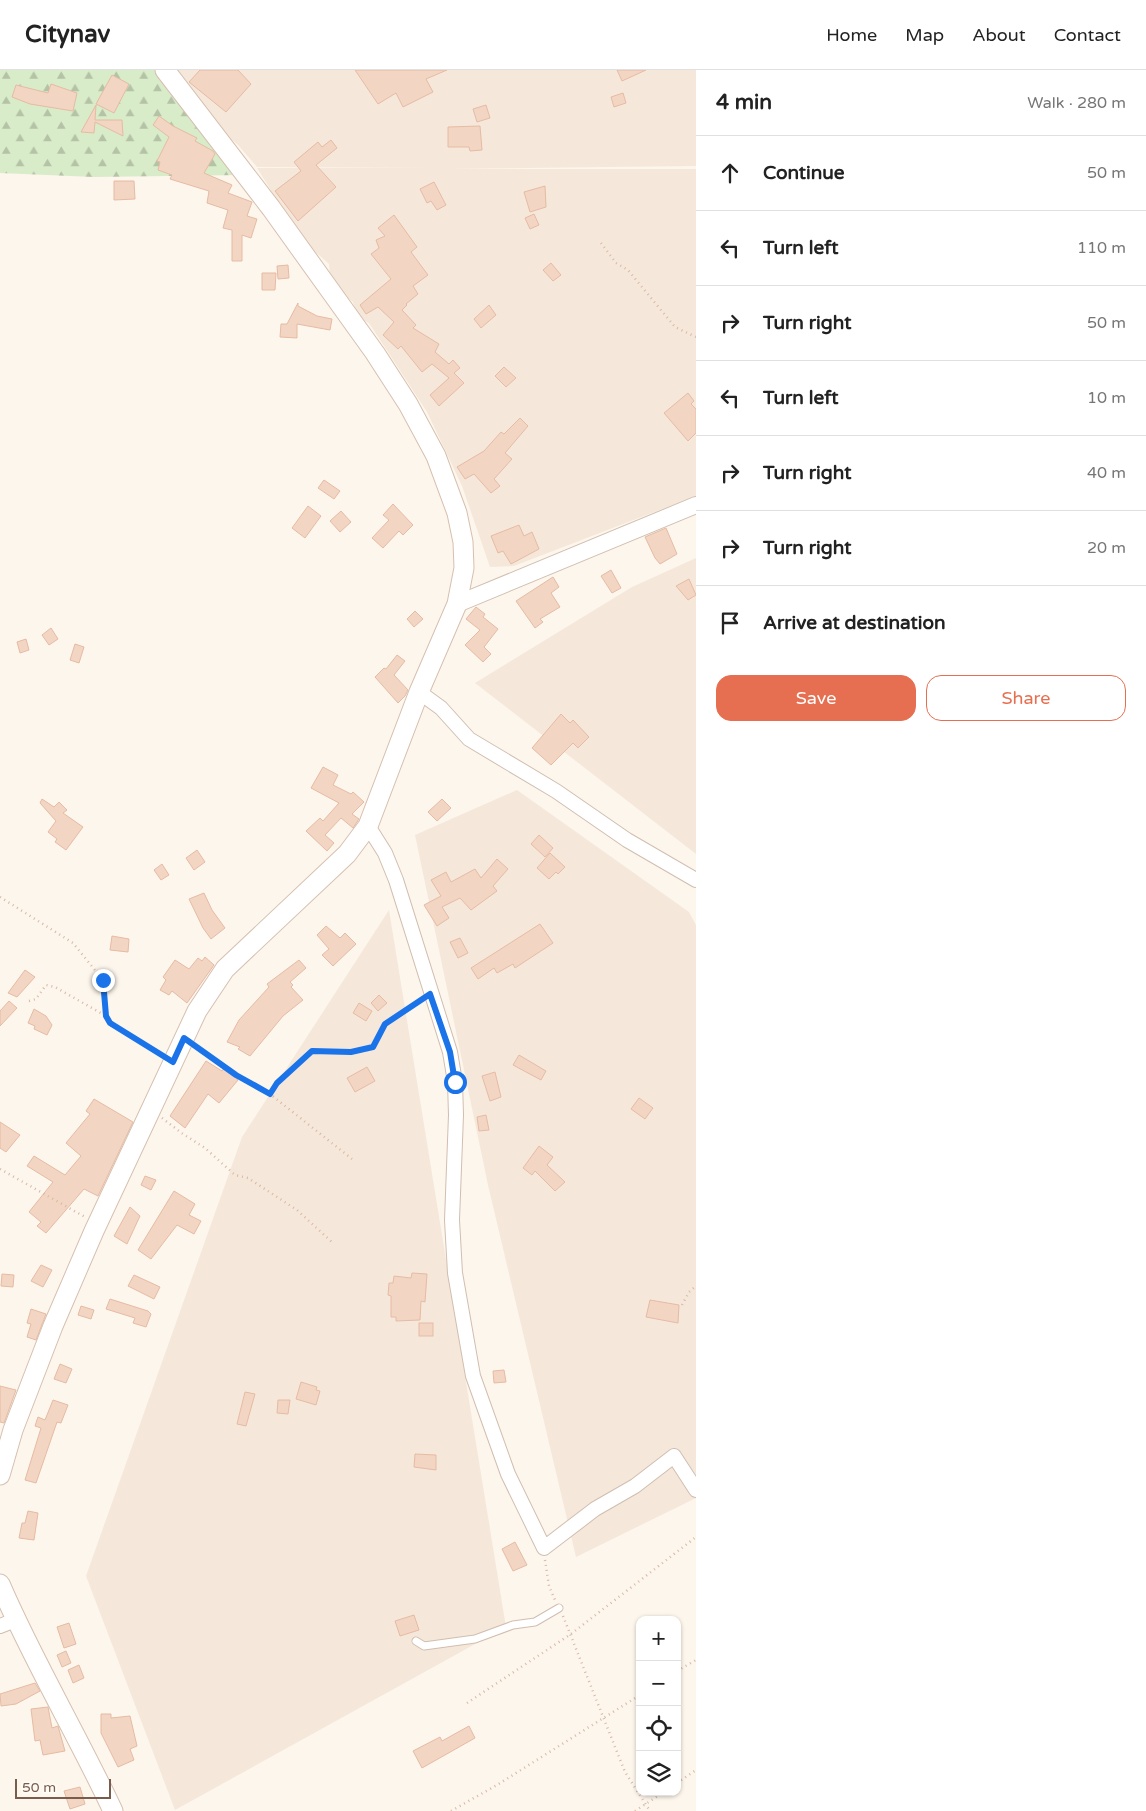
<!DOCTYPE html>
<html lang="en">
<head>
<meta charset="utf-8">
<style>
  :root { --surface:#fff; --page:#f6f6f6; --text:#222; --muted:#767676; --line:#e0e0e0; --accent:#e76f51 }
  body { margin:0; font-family:"Varela Round",sans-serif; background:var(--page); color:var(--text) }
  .controls { position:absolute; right:15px; bottom:15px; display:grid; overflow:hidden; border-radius:10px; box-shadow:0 1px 4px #0004 }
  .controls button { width:45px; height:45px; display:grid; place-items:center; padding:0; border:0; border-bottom:1px solid var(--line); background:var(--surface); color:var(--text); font:25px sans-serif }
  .scale { position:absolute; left:15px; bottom:12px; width:96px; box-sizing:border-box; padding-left:5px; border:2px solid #7a5c4d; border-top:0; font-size:14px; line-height:18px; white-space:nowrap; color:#7a5c4d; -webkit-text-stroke:4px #fffaf3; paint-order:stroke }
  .stop { position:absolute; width:15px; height:15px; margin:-11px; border:4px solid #1a73e8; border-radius:50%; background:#fff }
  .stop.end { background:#1a73e8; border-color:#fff; box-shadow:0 1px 5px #0008 }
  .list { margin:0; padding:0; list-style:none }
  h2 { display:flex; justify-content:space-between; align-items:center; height:65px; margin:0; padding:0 20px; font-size:21px }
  h2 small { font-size:16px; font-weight:400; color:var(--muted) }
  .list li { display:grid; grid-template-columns:32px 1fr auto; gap:15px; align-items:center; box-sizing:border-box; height:75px; padding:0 20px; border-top:1px solid var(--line) }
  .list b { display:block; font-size:19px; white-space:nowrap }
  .list em { font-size:16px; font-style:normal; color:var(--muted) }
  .actions { display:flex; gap:10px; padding:15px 20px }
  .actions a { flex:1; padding:11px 0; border:1px solid var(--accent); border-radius:15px; text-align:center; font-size:18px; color:var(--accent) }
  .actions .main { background:var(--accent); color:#fff }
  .icon { flex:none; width:28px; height:28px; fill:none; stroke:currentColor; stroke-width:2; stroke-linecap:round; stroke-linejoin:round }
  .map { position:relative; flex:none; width:696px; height:1741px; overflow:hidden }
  header { display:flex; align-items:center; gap:30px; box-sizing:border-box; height:70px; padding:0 25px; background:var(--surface); border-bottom:1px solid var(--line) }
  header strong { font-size:24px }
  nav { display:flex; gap:28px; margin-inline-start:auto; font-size:18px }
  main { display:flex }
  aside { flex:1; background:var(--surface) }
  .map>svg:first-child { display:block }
</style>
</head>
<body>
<header>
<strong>Citynav</strong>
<nav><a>Home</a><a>Map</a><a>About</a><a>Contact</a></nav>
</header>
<main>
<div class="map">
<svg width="696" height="1741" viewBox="0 0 696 1741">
  <defs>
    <pattern id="forest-firs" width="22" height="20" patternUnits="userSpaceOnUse" patternTransform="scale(1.25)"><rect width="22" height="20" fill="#d8ecc9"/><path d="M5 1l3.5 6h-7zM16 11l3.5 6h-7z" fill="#b4c2a5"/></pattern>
  </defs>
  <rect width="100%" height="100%" fill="#fdf6ec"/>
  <g fill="#f5e8da">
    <path d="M 170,0 L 696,0 L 696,96 L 450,99 L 696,99 L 696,426 L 514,496 L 490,497 L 462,416 L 427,342 L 369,253 L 359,248 L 353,232 L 344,225 L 330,210 L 329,194 L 303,171 L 257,98 L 432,98 L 257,97 L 238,75 L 210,51 Z"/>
    <path d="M 696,488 L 696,784 L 475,613 L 632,517 Z"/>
    <path d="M 517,720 L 689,842 L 696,855 L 696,1428 L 576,1487 L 488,1115 L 415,765 Z"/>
    <path d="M 389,840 L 506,1557 L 175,1740 L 86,1506 L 242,1067 Z"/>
  </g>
  <path fill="url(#forest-firs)" d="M 0,0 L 160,0 L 242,105 L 94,107 L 0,103 Z"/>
  <g fill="#f3d5c3" stroke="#e6bba3">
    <path d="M 200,0 L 238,0 L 251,14 L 226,42 L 189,12 Z"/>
    <path d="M 355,0 L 447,0 L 426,9 L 433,22 L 403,37 L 396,23 L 378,34 Z"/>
    <path d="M 617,0 L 646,0 L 622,11 Z"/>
    <path d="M 112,5 L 129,14 L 114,43 L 96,34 Z"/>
    <path d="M 51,14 L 77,23 L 73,41 L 30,34 L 12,27 L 16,15 L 48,23 Z"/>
    <path d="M 623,23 L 626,33 L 614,37 L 611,27 Z"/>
    <path d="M 96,35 L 95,50 L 122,50 L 123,66 L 95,52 L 94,63 L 81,62 Z"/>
    <path d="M 486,35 L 490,48 L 477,52 L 473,39 Z"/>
    <path d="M 159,46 L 173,56 L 197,68 L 195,71 L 213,81 L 215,84 L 204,103 L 232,115 L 228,123 L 252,132 L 247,146 L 257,149 L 251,168 L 242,165 L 242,191 L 232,191 L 232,160 L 223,158 L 228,140 L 207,133 L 209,121 L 170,109 L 172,105 L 158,100 L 160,92 L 157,91 L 169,67 L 153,55 Z"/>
    <path d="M 480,56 L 482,80 L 470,81 L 469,77 L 448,77 L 448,57 Z"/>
    <path d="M 331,70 L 337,78 L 316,95 L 336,117 L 298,151 L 275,121 L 301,101 L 294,92 L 318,72 L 322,77 Z"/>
    <path d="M 114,111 L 134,111 L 135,129 L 114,130 Z"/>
    <path d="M 434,112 L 446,135 L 437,140 L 431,131 L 427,133 L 420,119 Z"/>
    <path d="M 545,116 L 546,137 L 530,142 L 524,122 Z"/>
    <path d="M 534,144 L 539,155 L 530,159 L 525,148 Z"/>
    <path d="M 394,145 L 417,177 L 411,182 L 428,205 L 413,216 L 418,224 L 406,234 L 407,235 L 402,240 L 416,255 L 413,258 L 439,274 L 435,282 L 449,294 L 453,290 L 460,298 L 454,303 L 464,313 L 439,336 L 430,325 L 449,308 L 432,294 L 422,302 L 401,276 L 398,279 L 383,265 L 394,252 L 378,237 L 366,244 L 360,235 L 391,209 L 371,184 L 379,178 L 376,170 L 385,166 L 378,158 Z"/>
    <path d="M 551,193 L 561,205 L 553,211 L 543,200 Z"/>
    <path d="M 288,195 L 289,208 L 278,209 L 277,196 Z"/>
    <path d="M 262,203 L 276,203 L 275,220 L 262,220 Z"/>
    <path d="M 298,233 L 298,236 L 317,246 L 332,249 L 330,260 L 297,254 L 297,268 L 280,267 L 281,254 L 287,254 Z"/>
    <path d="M 489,235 L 496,245 L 481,258 L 474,249 Z"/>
    <path d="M 504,297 L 516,308 L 506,317 L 495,306 Z"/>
    <path d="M 688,323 L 694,331 L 691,334 L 696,339 L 696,363 L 688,371 L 664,343 Z"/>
    <path d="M 520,348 L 528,356 L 505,383 L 512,389 L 494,409 L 500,416 L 491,423 L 474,404 L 465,409 L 457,397 L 484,381 L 501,362 L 504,364 Z"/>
    <path d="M 324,410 L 340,421 L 334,429 L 318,418 Z"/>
    <path d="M 393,434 L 413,455 L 403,465 L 399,461 L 383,478 L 372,468 L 389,450 L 383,445 Z"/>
    <path d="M 308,436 L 321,446 L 305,468 L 292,458 Z"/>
    <path d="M 341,441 L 351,452 L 340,462 L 330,451 Z"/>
    <path d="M 519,455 L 524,466 L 532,462 L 539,479 L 511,494 L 503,481 L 498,483 L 491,466 Z"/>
    <path d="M 666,458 L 677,484 L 660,494 L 655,488 L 645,467 Z"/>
    <path d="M 611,500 L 621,518 L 612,523 L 601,506 Z"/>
    <path d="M 553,507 L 559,517 L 551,523 L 560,537 L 540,549 L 543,552 L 535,558 L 516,531 Z"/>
    <path d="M 689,509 L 696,525 L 688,530 L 676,516 Z"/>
    <path d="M 476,537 L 485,544 L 483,547 L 498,559 L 484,577 L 491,584 L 483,592 L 465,575 L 480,560 L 466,549 Z"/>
    <path d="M 415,541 L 423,549 L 414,557 L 407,549 Z"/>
    <path d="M 51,558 L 58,569 L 49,575 L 42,565 Z"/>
    <path d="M 26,569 L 29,580 L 20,583 L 17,572 Z"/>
    <path d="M 75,574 L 84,577 L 79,593 L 70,590 Z"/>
    <path d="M 397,585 L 405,591 L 394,605 L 408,620 L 405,626 L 398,633 L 375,607 L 384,598 L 386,599 Z"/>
    <path d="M 561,644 L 570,653 L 573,650 L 589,667 L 578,678 L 573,673 L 551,695 L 532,678 Z"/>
    <path d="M 323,697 L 338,705 L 333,715 L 351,724 L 353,722 L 364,732 L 352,744 L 359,749 L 353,758 L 341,748 L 325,765 L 334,773 L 327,781 L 306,761 L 320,748 L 323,751 L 339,733 L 311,718 Z"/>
    <path d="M 42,729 L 54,737 L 59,732 L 67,740 L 63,743 L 83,757 L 66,780 L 55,772 L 57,769 L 48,762 L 56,751 L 40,733 Z"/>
    <path d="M 442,729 L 451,738 L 437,751 L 428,742 Z"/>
    <path d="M 539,765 L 553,778 L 545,787 L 531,774 Z"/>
    <path d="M 197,780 L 205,792 L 194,800 L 186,788 Z"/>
    <path d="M 550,783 L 565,797 L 558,804 L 556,802 L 549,809 L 537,798 Z"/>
    <path d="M 497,789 L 508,799 L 493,816 L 497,821 L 471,840 L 460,828 L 442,837 L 449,848 L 437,856 L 424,835 L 441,826 L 431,810 L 446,802 L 451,812 L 475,799 L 481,808 Z"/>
    <path d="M 162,794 L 169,805 L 161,810 L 154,800 Z"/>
    <path d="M 204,823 L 212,840 L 225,858 L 211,869 L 203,858 L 189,829 Z"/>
    <path d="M 540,854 L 553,873 L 515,898 L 513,894 L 497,903 L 494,898 L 478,909 L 471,898 Z"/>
    <path d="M 326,856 L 340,868 L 345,863 L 356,874 L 333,896 L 322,885 L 329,879 L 317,865 Z"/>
    <path d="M 112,866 L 129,869 L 128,882 L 110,880 Z"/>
    <path d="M 460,868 L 468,883 L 458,888 L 450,872 Z"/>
    <path d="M 205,887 L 214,895 L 187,933 L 172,921 L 169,925 L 160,920 L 166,910 L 163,907 L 175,890 L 189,899 L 198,888 L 202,891 Z"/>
    <path d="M 299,890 L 306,898 L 290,912 L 293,915 L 291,917 L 303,930 L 283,946 L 250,986 L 238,979 L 240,977 L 227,972 L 239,950 L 269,917 L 267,914 Z"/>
    <path d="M 25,900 L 35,907 L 17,927 L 8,923 Z"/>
    <path d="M 379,925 L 387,933 L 378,941 L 371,933 Z"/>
    <path d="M 9,931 L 17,938 L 0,956 L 0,941 Z"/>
    <path d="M 359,933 L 372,941 L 366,951 L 353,943 Z"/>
    <path d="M 34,939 L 46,946 L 52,955 L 47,965 L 34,959 L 35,956 L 28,953 Z"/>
    <path d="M 519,985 L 546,1001 L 541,1010 L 513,995 Z"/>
    <path d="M 206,991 L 222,1001 L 224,998 L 238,1010 L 219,1033 L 208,1024 L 185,1058 L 170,1046 Z"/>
    <path d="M 367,997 L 375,1011 L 355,1022 L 347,1008 Z"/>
    <path d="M 495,1002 L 501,1027 L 490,1031 L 482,1006 Z"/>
    <path d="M 639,1028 L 653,1038 L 645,1049 L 631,1039 Z"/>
    <path d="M 94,1029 L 133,1052 L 98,1126 L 84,1119 L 46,1163 L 37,1156 L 41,1152 L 29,1142 L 53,1112 L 27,1096 L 34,1086 L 65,1105 L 81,1086 L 66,1073 L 90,1044 L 86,1041 Z"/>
    <path d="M 486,1045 L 489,1060 L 479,1061 L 477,1047 Z"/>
    <path d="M 0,1052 L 20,1065 L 6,1082 L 0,1078 Z"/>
    <path d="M 539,1076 L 553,1087 L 547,1095 L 565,1112 L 555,1121 L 535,1101 L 532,1105 L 523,1098 Z"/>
    <path d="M 145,1106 L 156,1110 L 151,1120 L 141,1115 Z"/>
    <path d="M 174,1121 L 195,1134 L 189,1145 L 201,1151 L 194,1164 L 177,1155 L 151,1189 L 138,1180 Z"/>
    <path d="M 130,1137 L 140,1146 L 127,1174 L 114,1166 Z"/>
    <path d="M 41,1195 L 52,1200 L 43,1217 L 31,1211 Z"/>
    <path d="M 412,1203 L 427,1204 L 425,1232 L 421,1231 L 420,1250 L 396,1251 L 396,1247 L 391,1247 L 391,1226 L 388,1225 L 389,1213 L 393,1213 L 394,1206 L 411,1208 Z"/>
    <path d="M 2,1204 L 14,1205 L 13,1217 L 1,1216 Z"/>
    <path d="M 134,1205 L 160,1217 L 154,1229 L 128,1216 Z"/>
    <path d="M 110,1229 L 148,1241 L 151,1244 L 146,1257 L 133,1253 L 135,1248 L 106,1239 Z"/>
    <path d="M 650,1230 L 679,1235 L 678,1253 L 646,1247 Z"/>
    <path d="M 81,1236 L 94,1240 L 91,1249 L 78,1245 Z"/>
    <path d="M 31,1239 L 46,1244 L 36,1270 L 27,1267 L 31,1254 L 27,1253 Z"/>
    <rect x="419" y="1253" width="14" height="13"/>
    <path d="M 60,1294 L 72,1299 L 66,1313 L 54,1309 Z"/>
    <path d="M 504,1300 L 506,1312 L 494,1313 L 493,1301 Z"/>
    <path d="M 301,1312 L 317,1317 L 316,1320 L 320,1321 L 316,1335 L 296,1329 Z"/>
    <path d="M 0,1316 L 16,1320 L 4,1353 L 0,1352 Z"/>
    <path d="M 245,1322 L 255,1324 L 246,1356 L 237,1354 Z"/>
    <path d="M 53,1330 L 68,1335 L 61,1353 L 57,1352 L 36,1413 L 25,1410 L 41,1358 L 35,1356 L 38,1347 L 45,1350 Z"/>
    <path d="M 278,1330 L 290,1330 L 288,1344 L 277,1343 Z"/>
    <path d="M 415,1384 L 436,1385 L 436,1400 L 414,1397 Z"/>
    <path d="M 28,1441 L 38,1443 L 34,1470 L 19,1468 L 22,1453 L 25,1453 Z"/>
    <path d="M 515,1472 L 527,1495 L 513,1501 L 502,1479 Z"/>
    <path d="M 414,1545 L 419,1560 L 400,1566 L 395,1551 Z"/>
    <path d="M 69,1553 L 76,1574 L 64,1578 L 57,1557 Z"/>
    <path d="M 66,1581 L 71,1593 L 62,1597 L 57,1585 Z"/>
    <path d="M 79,1595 L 84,1608 L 73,1613 L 68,1600 Z"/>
    <path d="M 35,1613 L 40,1621 L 16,1634 L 1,1636 L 0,1624 Z"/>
    <path d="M 48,1637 L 52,1658 L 58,1656 L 65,1681 L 43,1685 L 40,1670 L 35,1671 L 31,1639 Z"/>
    <path d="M 101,1644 L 111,1644 L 111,1648 L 130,1646 L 137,1676 L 130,1679 L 134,1690 L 118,1697 L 101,1663 Z"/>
    <path d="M 469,1656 L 475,1668 L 422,1698 L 413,1681 L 440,1667 L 442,1671 Z"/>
    <path d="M 80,1717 L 85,1734 L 70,1739 L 64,1721 Z"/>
  </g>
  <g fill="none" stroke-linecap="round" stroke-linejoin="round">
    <defs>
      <path id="service" d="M 416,1571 L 424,1576 L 475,1569 L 513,1555 L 535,1552 L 559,1538"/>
      <g id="minor">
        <path d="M 419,622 L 441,638 L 469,669 L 556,721 L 627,770 L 696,810"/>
        <path d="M 368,756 L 385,783 L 396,810 L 450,982 L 455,1012 L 456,1045 L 452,1150 L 455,1203 L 473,1306 L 508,1404 L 544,1478 L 595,1439 L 635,1416 L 674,1386 L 696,1420"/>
        <path d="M 0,1556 L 15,1550"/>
      </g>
      <path id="tertiary" d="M 457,534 L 696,435"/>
      <g id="secondary">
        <path d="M 0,1405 L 13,1360 L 53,1256 L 94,1161 L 197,941 L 225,899 L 347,784 L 368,756 L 419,622 L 457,534 L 464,498 L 463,472 L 457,443 L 436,386 L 408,334 L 375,283 L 271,138 L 165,0"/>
        <path d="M 0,1514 C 33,1591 77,1664 113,1741"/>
      </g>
    </defs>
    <use href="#service" stroke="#d1beb0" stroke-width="9"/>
    <use href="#minor" stroke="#d1beb0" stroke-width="16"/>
    <use href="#tertiary" stroke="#d1beb0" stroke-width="18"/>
    <use href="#secondary" stroke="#d6c0b0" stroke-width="21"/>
    <g stroke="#d9b8a5" stroke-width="2.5" stroke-dasharray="1 4" stroke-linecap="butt">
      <path d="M 601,173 L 616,193 L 628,200 L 675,257 L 696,267"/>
      <path d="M 0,827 L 73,873 L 103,910 L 106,946 L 110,953 L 159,984"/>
      <path d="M 29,931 L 36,929 L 46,915 L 55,917 L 106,946"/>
      <path d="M 198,977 L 256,1018 L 270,1024 L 352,1089"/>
      <path d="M 270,1024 L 277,1013 L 312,981 L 351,982 L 373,977 L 385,954 L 421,930"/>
      <path d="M 162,1048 L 183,1064 L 205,1078 L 235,1105 L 248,1108 L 297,1140 L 334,1174"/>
      <path d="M 0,1099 L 85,1147"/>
      <path d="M 682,1235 L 689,1222 L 696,1216"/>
      <path d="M 545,1490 L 549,1516 L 555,1530"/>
      <path d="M 563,1546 L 625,1702 L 650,1741"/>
      <path d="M 677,1601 L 696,1590"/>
      <path d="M 467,1633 L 571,1564 L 696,1467"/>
      <path d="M 677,1713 L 696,1700"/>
      <path d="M 451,1741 L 497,1715 L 640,1625"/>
      <path d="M 635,1741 L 664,1722"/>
    </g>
    <use href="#service" stroke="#fff" stroke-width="7"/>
    <use href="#minor" stroke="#fff" stroke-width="14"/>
    <use href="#tertiary" stroke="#fff" stroke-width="16"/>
    <use href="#secondary" stroke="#fff" stroke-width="19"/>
  </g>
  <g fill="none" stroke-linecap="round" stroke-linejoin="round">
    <path stroke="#1a73e8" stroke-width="6" d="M 103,910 L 106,946 L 110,953 L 173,992 L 184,968 L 236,1005 L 270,1024 L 277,1013 L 312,981 L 351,982 L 373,977 L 385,954 L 430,924 L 450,982 L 455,1012"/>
  </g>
</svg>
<div class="controls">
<button>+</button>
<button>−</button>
<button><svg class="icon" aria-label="locate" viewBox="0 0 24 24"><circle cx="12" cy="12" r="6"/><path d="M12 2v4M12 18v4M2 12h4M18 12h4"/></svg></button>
<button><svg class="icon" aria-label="layers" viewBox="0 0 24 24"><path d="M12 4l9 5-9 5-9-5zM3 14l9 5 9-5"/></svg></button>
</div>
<div class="scale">50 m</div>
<div class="stop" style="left:455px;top:1012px"></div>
<div class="stop end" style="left:103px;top:910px"></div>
</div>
<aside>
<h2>4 min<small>Walk · 280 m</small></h2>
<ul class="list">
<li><svg class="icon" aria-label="ahead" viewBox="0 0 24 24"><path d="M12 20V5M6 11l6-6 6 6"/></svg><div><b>Continue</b></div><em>50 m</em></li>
<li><svg class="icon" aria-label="left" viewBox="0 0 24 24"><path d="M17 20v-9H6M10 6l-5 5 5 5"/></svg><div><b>Turn left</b></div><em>110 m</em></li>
<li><svg class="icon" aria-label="right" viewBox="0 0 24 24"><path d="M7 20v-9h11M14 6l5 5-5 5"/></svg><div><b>Turn right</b></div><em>50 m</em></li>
<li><svg class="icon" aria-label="left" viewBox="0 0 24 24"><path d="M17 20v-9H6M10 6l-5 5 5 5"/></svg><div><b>Turn left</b></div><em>10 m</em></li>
<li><svg class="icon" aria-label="right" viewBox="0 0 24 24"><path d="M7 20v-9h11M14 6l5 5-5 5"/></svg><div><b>Turn right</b></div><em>40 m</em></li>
<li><svg class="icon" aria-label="right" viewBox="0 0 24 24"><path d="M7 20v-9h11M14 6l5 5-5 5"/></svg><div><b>Turn right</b></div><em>20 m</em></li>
<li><svg class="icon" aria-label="arrive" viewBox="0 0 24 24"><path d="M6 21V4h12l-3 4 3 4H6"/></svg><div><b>Arrive at destination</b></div></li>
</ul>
<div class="actions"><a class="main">Save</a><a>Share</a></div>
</aside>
</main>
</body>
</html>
